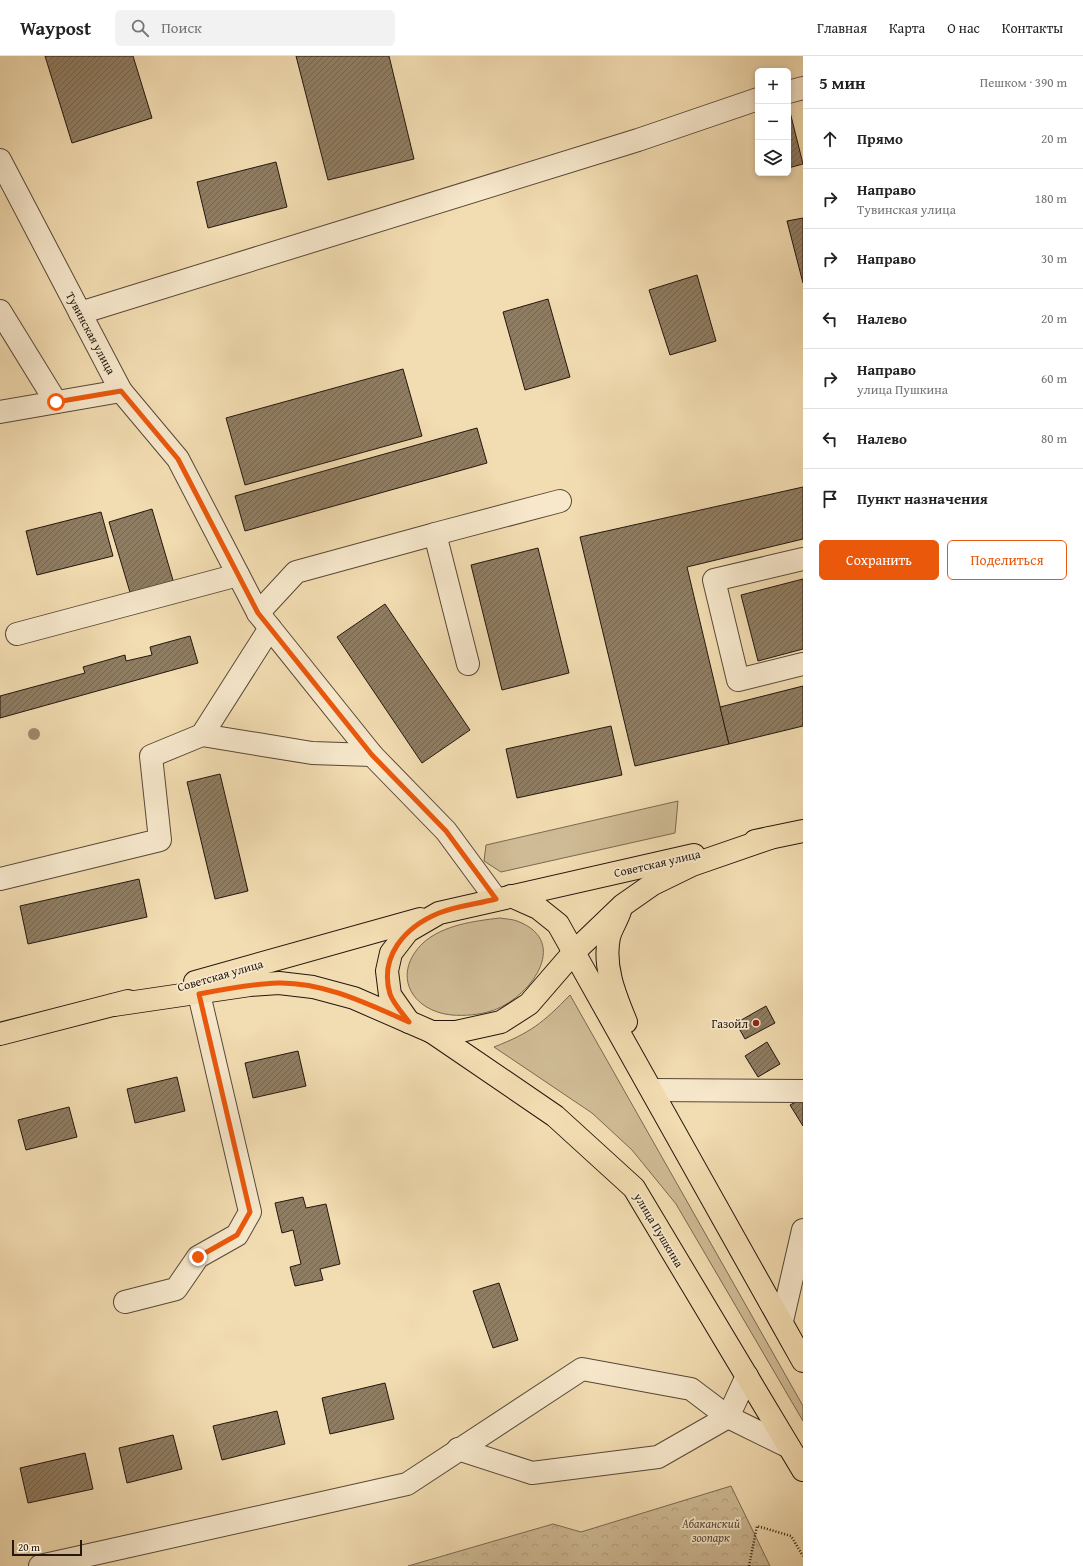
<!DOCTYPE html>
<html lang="ru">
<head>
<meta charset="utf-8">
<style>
  :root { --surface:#fff; --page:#f2f2f2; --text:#222; --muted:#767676; --line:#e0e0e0; --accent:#ea580c }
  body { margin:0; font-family:"Gentium Book Plus",serif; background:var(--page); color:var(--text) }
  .controls { position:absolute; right:12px; top:12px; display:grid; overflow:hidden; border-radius:6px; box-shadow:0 2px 6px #0003 }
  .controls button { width:36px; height:36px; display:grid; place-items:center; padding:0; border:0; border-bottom:1px solid var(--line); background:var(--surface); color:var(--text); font:20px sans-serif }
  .scale { position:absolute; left:12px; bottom:10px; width:70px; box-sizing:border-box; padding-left:4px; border:2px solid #23170e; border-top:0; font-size:11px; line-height:14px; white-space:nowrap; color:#23170e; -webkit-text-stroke:3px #f7e8cc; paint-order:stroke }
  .stop { position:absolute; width:12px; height:12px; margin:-9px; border:3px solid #ea580c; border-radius:50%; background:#fff }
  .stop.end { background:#ea580c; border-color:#fff; box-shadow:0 1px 4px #0008 }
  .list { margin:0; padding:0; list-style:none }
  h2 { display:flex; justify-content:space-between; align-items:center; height:52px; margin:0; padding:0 16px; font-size:17px }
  h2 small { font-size:13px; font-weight:400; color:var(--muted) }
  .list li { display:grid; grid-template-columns:26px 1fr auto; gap:12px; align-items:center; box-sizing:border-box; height:60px; padding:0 16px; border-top:1px solid var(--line) }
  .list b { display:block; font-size:15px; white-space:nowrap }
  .list p { margin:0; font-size:13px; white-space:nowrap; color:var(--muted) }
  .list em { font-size:13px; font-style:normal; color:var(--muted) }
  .actions { display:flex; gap:8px; padding:12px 16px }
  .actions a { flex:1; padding:9px 0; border:1px solid var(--accent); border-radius:6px; text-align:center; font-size:14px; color:var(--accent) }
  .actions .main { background:var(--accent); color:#fff }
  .icon { flex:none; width:22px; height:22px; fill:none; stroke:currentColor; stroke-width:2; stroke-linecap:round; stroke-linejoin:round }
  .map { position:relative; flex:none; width:803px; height:1510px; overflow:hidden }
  header { display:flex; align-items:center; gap:24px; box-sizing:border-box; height:56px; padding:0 20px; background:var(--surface); border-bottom:1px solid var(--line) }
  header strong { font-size:19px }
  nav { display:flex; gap:22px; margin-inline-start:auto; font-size:14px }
  .search { width:280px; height:36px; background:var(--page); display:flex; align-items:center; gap:10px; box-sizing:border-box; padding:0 14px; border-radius:6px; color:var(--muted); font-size:15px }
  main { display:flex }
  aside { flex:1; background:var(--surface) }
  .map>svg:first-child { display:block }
</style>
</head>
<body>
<header>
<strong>Waypost</strong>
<div class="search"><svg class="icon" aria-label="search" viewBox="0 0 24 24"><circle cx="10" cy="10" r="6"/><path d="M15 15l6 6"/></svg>Поиск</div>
<nav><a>Главная</a><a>Карта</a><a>О нас</a><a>Контакты</a></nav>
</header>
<main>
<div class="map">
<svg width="803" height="1510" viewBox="0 0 803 1510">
  <defs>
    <pattern id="park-crowns" width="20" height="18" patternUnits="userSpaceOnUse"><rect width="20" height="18" fill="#cfbb95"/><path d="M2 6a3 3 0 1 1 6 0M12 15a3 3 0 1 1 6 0" fill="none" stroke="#b1a07f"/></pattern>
    <pattern id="building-hatch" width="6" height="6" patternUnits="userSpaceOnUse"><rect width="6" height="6" fill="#8f7d63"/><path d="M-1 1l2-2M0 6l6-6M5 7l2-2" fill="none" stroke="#746550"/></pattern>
  </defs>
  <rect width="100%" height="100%" fill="#f2dcb1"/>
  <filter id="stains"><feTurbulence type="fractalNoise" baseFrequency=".005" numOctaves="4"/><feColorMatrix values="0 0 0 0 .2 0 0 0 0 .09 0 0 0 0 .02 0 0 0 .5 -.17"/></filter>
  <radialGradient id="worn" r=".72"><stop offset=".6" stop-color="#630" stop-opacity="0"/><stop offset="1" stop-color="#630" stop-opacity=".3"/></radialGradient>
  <g fill="#cfbb95" stroke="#796952">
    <path d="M 678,745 L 675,777 L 501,816 L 484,805 L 486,789 Z"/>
    <path d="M 500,862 C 505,863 512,863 517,865 C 573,886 528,944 491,955 C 479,959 464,960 452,959 C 411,955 391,918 423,887 C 443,869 474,865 500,862 Z"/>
    <path d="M 570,939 L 803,1350 L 803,1365 L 676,1148 L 632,1094 L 592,1057 L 494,991 C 530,977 543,967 570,939 Z"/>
  </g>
  <path fill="url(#park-crowns)" stroke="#796952" d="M 731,1430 L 770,1510 L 408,1510 L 553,1468 L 581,1476 Z"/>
  <g fill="url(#building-hatch)" stroke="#23170e">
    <path d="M 45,0 L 133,0 L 152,62 L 72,87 Z"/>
    <path d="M 296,0 L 389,0 L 414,103 L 328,124 Z"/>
    <path d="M 790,56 L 803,108 L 788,112 L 788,57 Z"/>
    <path d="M 276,106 L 287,151 L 208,172 L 197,126 Z"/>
    <path d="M 803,162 L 803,227 L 787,165 Z"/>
    <path d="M 697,219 L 716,285 L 670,299 L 649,234 Z"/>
    <path d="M 548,243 L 570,321 L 525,334 L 503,256 Z"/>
    <path d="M 403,313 L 422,380 L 245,429 L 226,362 Z"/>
    <path d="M 477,372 L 487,407 L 245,475 L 235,440 Z"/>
    <path d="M 803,431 L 803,483 L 687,511 L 729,688 L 635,710 L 580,481 Z"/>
    <path d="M 152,453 L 175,531 L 132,543 L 109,466 Z"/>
    <path d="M 101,456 L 113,500 L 37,519 L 26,475 Z"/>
    <path d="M 538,492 L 569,617 L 502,634 L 471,509 Z"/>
    <path d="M 803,523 L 803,593 L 758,605 L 741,539 Z"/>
    <path d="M 385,548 L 470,674 L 422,707 L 337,581 Z"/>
    <path d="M 190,580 L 198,607 L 0,662 L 0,640 L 85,617 L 83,611 L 125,599 L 126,605 L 152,599 L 150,591 Z"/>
    <path d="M 803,630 L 803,670 L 729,688 L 720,651 Z"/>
    <path d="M 611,670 L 622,719 L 517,742 L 506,693 Z"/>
    <path d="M 220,718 L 248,835 L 215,843 L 187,726 Z"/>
    <path d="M 139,823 L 147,861 L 28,888 L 20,850 Z"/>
    <path d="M 766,950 L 775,967 L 745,983 L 736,967 Z"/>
    <path d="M 767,986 L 780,1008 L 758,1021 L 745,1000 Z"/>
    <path d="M 298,995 L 306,1030 L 253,1042 L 245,1007 Z"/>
    <path d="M 177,1021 L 185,1055 L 135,1067 L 127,1033 Z"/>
    <path d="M 803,1042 L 803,1070 L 790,1049 Z"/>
    <path d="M 69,1051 L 77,1081 L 26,1094 L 18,1064 Z"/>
    <path d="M 303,1141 L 306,1152 L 326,1148 L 340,1208 L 320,1213 L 323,1224 L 295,1230 L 290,1211 L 301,1208 L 293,1174 L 282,1177 L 275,1147 Z"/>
    <path d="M 499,1227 L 518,1284 L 493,1292 L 473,1235 Z"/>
    <path d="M 385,1327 L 394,1363 L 330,1378 L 322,1342 Z"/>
    <path d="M 277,1355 L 285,1388 L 222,1404 L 213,1370 Z"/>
    <path d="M 173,1379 L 182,1413 L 127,1427 L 119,1392 Z"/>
    <path d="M 85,1397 L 93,1433 L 28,1447 L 20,1412 Z"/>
  </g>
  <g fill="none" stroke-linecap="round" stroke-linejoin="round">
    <defs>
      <g id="minor">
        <path d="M 788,36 L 803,32"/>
        <path d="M 0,104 L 121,335 L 178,403 L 258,557 L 372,699 L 446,775 L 496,843"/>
        <path d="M 0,255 L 56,346"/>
        <path d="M 80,257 L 638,84 L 758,43"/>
        <path d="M 0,356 L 121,335"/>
        <path d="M 435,478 L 560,445"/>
        <path d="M 803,503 L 714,524 L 738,624 L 803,608"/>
        <path d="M 258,557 L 296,516 L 435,478 L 468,608"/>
        <path d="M 17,578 L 238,519"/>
        <path d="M 202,679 L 270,572"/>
        <path d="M 0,823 L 160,784 L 151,700 L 202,679 L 312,697 L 372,699"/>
        <path d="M 652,1034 L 803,1035"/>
        <path d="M 125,1246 L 176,1233 L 198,1201 L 237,1179 L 250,1156 L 199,938"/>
        <path d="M 782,1265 L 803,1174"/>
        <path d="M 458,1393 L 532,1417 L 658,1401 L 728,1361 L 747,1320"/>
        <path d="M 40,1510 L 407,1428 L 582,1313 L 691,1333 L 728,1361 L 789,1391"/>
      </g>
      <g id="major">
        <path d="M 755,785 L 803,775"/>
        <path d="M 511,840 L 538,852 L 558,868 L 803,1305"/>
        <path d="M 620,855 C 617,864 611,873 609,881 C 603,911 615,939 626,966"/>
        <path d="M 195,926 L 420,863"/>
        <path d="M 114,949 L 250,929 L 279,927 L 313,931 L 354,942 L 432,976 L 456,976 L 501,966 L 529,948 L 574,896 L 623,849 L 653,828 L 692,809 L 770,782"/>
        <path d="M 409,966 L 390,939 L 387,915 L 391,897 L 408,875 L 439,857 L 694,799"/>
        <path d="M 432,976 L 555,1060 L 634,1132 L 803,1414"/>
        <path d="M 0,978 L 128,945"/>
      </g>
    </defs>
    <use href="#minor" stroke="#574837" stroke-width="24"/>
    <use href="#major" stroke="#23170e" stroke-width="24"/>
    <path stroke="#23170e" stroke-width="2.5" stroke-dasharray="1 2" stroke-linecap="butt" d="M 749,1510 L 757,1470 L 791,1480 L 803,1500"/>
    <use href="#minor" stroke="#f7e8cc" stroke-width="22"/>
    <use href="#major" stroke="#f2dcb1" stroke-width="22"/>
  </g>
  <circle fill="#9d8b6d" cx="34" cy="678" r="6"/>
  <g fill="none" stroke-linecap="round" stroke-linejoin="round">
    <path stroke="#ea580c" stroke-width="5" d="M 56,346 L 121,335 L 178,403 L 258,557 L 372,699 L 446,775 L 496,843 C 477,848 456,850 439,857 C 405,871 379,900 390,938 C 393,947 403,958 409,966 C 368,948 324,926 278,927 C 251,928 225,933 199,938 L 250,1156 L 237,1179 L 198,1201"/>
  </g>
  <circle fill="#8f2418" stroke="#f7e8cc" stroke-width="1.5" cx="756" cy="967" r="4"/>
  <g text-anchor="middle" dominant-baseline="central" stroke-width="3.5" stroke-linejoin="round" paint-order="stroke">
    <g font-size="12" fill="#23170e" stroke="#f7e8cc">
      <text transform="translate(91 277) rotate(62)">Тувинская улица</text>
      <text transform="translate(657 807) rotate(-13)">Советская улица</text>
      <text transform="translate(220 919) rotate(-16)">Советская улица</text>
      <text transform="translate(659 1174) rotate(59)">улица Пушкина</text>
    </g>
    <g font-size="12" fill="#23170e" stroke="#f7e8cc" text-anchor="end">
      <text x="748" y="967">Газойл</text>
    </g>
    <g font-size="12" font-style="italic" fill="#574836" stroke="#f7e8cc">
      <text x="711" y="1467">Абаканский<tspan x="711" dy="14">зоопарк</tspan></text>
    </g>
  </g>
  <rect width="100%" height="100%" filter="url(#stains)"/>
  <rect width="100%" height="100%" fill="url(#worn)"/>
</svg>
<div class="controls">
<button>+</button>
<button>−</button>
<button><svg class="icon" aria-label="layers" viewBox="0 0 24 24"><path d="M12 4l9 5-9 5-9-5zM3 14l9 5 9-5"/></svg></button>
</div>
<div class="scale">20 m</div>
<div class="stop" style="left:56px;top:346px"></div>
<div class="stop end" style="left:198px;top:1201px"></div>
</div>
<aside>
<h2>5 мин<small>Пешком · 390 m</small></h2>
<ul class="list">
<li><svg class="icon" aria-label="ahead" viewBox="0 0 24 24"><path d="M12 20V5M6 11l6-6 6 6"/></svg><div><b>Прямо</b></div><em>20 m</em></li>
<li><svg class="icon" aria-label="right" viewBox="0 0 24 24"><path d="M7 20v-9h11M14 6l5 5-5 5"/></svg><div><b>Направо</b><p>Тувинская улица</p></div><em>180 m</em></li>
<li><svg class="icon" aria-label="right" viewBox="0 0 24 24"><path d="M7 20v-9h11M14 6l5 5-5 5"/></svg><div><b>Направо</b></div><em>30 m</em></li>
<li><svg class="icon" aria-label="left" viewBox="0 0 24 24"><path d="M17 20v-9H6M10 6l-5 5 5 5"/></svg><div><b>Налево</b></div><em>20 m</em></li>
<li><svg class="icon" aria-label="right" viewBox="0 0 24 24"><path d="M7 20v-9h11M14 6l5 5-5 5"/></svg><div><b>Направо</b><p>улица Пушкина</p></div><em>60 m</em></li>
<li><svg class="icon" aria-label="left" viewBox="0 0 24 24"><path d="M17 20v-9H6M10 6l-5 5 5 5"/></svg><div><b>Налево</b></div><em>80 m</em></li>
<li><svg class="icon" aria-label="arrive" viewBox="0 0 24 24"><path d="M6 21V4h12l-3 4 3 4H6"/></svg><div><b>Пункт назначения</b></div></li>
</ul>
<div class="actions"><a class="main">Сохранить</a><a>Поделиться</a></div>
</aside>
</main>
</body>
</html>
